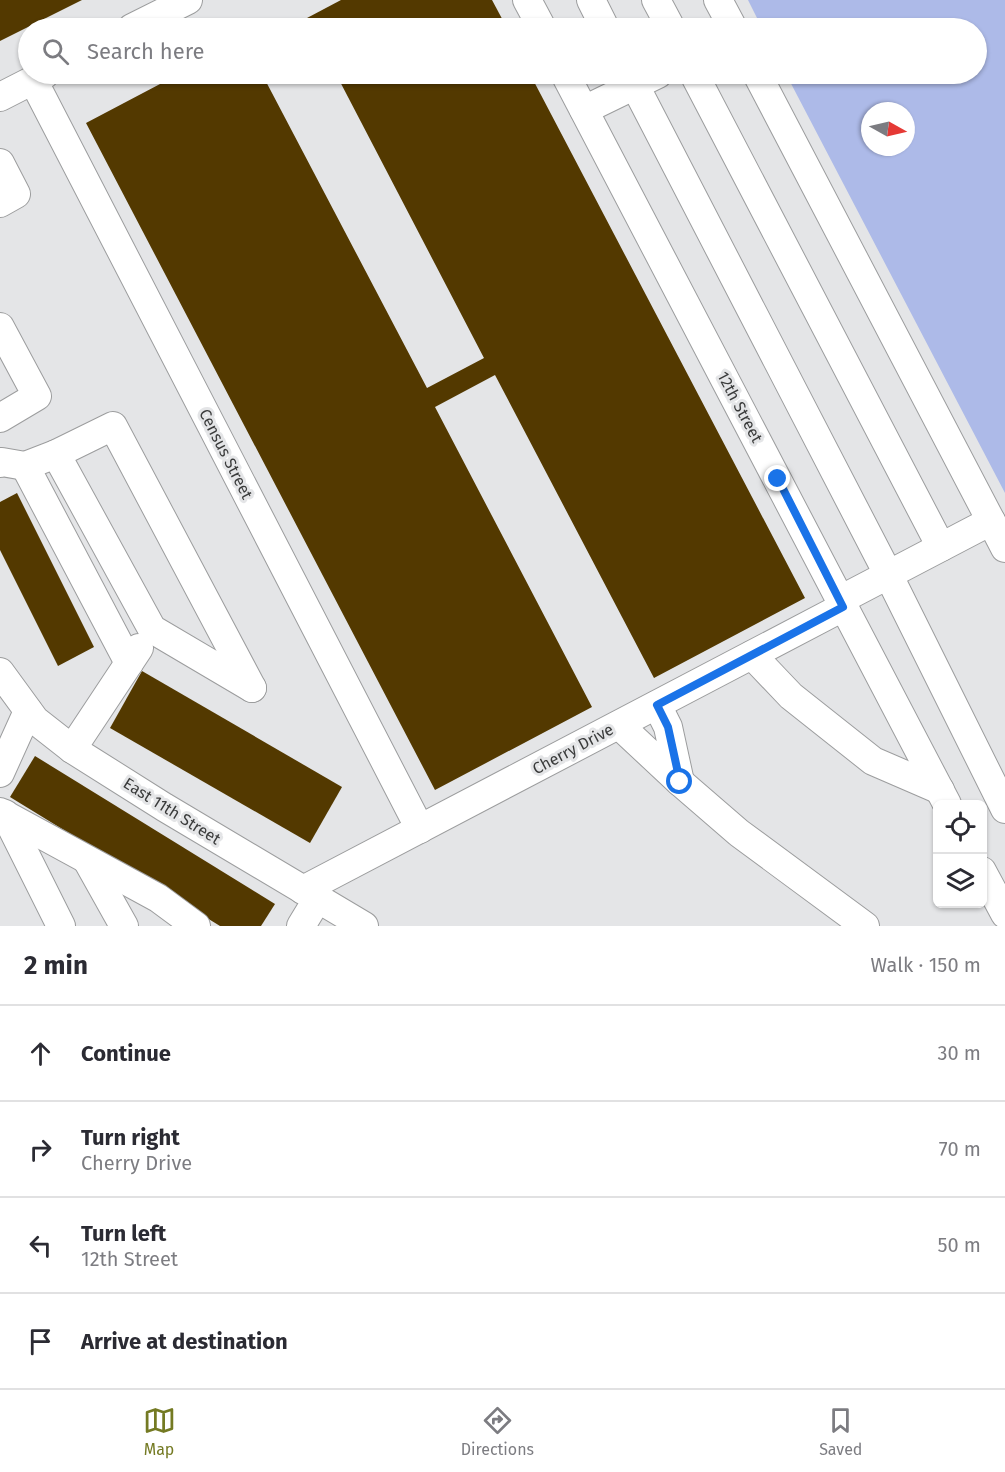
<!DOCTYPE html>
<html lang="en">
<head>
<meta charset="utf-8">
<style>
  :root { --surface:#fff; --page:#f7f7f7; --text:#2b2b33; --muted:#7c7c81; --line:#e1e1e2; --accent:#747a23 }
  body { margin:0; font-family:"Fira Sans",sans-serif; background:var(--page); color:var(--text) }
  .controls { position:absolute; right:18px; bottom:18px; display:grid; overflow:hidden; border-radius:9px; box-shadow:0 2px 4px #0004 }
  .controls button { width:54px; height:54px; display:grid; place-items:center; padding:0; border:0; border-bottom:2px solid var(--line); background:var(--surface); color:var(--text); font:30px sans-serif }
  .compass { position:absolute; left:861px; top:102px; width:54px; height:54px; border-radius:50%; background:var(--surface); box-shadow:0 2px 4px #0004; rotate:98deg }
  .stop { position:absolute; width:18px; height:18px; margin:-14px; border:4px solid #1a73e8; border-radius:50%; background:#fff }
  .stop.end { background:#1a73e8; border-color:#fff; box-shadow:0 2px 6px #0008 }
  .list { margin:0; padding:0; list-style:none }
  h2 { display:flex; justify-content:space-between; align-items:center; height:78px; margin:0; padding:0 24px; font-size:26px }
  h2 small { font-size:20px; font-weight:400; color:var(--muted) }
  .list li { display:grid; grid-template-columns:39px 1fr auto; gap:18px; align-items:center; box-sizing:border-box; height:96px; padding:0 24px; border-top:2px solid var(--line) }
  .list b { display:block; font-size:22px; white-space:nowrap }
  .list p { margin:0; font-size:20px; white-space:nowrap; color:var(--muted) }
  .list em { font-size:20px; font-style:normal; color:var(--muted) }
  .icon { flex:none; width:33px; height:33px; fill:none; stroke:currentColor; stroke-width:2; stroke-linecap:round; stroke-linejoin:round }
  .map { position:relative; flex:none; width:1005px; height:926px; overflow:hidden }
  .search { position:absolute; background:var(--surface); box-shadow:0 2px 4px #0004; left:18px; right:18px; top:18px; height:66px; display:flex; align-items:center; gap:15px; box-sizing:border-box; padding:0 21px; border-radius:33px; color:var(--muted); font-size:22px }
  .sheet { height:462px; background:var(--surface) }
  nav { display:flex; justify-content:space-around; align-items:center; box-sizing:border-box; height:84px; border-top:2px solid var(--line); background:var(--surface); font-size:16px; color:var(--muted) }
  nav a { display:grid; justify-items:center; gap:3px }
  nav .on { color:var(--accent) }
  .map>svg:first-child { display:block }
</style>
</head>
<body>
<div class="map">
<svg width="1005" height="926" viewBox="0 0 1005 926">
  <rect width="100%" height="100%" fill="#e4e5e7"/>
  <path fill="#adbae8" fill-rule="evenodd" d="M 748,0 L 1005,0 L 1005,493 L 786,74 L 976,74 L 976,28 L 762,28 ZM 870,111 L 906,111 L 906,147 L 870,147 Z"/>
  <g fill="#533900">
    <path d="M 0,0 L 82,0 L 0,41 Z"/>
    <path d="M 341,0 L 492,0 L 507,28 L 312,28 L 307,18 Z"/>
    <path d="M 179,74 L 262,74 L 427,388 L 484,358 L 336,74 L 530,74 L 805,598 L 654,678 L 495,375 L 435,407 L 592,707 L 435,790 L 86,123 Z"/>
    <path d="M 17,493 L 94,647 L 58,666 L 0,550 L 0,502 Z"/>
    <path d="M 142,671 L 342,787 L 310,843 L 110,728 Z"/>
    <path d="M 35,756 L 275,904 L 261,926 L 220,926 L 10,797 Z"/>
  </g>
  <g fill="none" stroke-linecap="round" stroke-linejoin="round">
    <defs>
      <g id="minor">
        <path d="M 527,0 L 542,28"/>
        <path d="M 591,0 L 605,28"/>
        <path d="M 656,0 L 671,28"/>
        <path d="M 718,0 L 733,28"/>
        <path d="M 132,28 L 188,0"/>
        <path d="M 565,74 L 947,804"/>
        <path d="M 629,74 L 888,574 L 1005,809"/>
        <path d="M 694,74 L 941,547"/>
        <path d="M 757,74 L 991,521 L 840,600"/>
        <path d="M 33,80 L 420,829"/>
        <path d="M 0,97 L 45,74"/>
        <path d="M 584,110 L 658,74"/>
        <path d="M 0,163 L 16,194 L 0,203"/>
        <path d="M 0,327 L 37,396 L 0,418"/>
        <path d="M 56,454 L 152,629 L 252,688"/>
        <path d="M 0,463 L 2,462 L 25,466 L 56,454 L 113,426 L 252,688"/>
        <path d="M 25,466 L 129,663"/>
        <path d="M 991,521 L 1005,548"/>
        <path d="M 752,655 L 791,696 L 873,761 L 940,790"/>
        <path d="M 0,672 L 35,720 L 72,749 L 164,807 L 364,926"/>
        <path d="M 619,725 L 680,782 L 668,727 L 657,705"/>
        <path d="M 72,749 L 139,648"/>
        <path d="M 0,773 L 28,711"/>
        <path d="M 680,782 L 739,833 L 865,926"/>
        <path d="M 0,812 L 158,898 L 196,926"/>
        <path d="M 5,814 L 61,926"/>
        <path d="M 87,860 L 124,926"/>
        <path d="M 982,871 L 1005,914"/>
        <path d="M 303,890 L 843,607"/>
        <path d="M 301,926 L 318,898"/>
      </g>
    </defs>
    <use href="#minor" stroke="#9c9d9e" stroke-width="30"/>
    <use href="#minor" stroke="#fff" stroke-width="28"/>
  </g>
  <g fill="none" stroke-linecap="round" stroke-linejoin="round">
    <path stroke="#1a73e8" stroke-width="8" d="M 680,782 L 668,727 L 657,705 L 843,607 L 778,479"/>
  </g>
  <g text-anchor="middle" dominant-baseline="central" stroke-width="6" stroke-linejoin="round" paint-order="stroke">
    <g font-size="16" fill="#3a3b3b" stroke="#e4e5e7">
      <text transform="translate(740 407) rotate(62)">12th Street</text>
      <text transform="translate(226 454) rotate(63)">Census Street</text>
      <text transform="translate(573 749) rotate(-28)">Cherry Drive</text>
      <text transform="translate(172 811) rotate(32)">East 11th Street</text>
    </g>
  </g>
</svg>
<div class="controls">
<button><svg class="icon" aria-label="locate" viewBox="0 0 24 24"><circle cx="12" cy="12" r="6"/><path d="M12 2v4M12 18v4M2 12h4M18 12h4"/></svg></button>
<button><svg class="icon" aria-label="layers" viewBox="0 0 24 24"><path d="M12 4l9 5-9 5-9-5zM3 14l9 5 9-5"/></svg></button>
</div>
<svg class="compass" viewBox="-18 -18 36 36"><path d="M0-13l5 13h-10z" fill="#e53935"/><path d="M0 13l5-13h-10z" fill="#7c7c81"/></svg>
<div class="stop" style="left:680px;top:782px"></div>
<div class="stop end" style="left:778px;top:479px"></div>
<div class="search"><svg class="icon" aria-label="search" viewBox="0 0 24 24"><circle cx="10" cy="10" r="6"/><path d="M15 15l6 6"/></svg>Search here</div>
</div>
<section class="sheet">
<h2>2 min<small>Walk · 150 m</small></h2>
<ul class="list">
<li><svg class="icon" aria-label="ahead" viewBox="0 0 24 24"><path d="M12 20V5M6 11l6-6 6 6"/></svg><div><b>Continue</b></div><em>30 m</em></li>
<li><svg class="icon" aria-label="right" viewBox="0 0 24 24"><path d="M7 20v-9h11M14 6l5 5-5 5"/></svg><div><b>Turn right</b><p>Cherry Drive</p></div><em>70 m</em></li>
<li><svg class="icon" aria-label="left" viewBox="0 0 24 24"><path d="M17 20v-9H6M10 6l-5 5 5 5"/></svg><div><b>Turn left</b><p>12th Street</p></div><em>50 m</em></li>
<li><svg class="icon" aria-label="arrive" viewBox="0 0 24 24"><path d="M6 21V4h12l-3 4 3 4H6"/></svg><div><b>Arrive at destination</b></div></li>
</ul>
</section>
<nav>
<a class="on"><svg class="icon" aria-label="map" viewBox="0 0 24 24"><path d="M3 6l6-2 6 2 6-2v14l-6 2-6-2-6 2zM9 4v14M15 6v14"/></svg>Map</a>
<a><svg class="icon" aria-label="directions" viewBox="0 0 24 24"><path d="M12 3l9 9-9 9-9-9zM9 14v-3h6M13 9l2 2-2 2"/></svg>Directions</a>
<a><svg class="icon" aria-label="saved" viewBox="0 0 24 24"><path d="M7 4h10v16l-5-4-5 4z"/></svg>Saved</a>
</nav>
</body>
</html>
